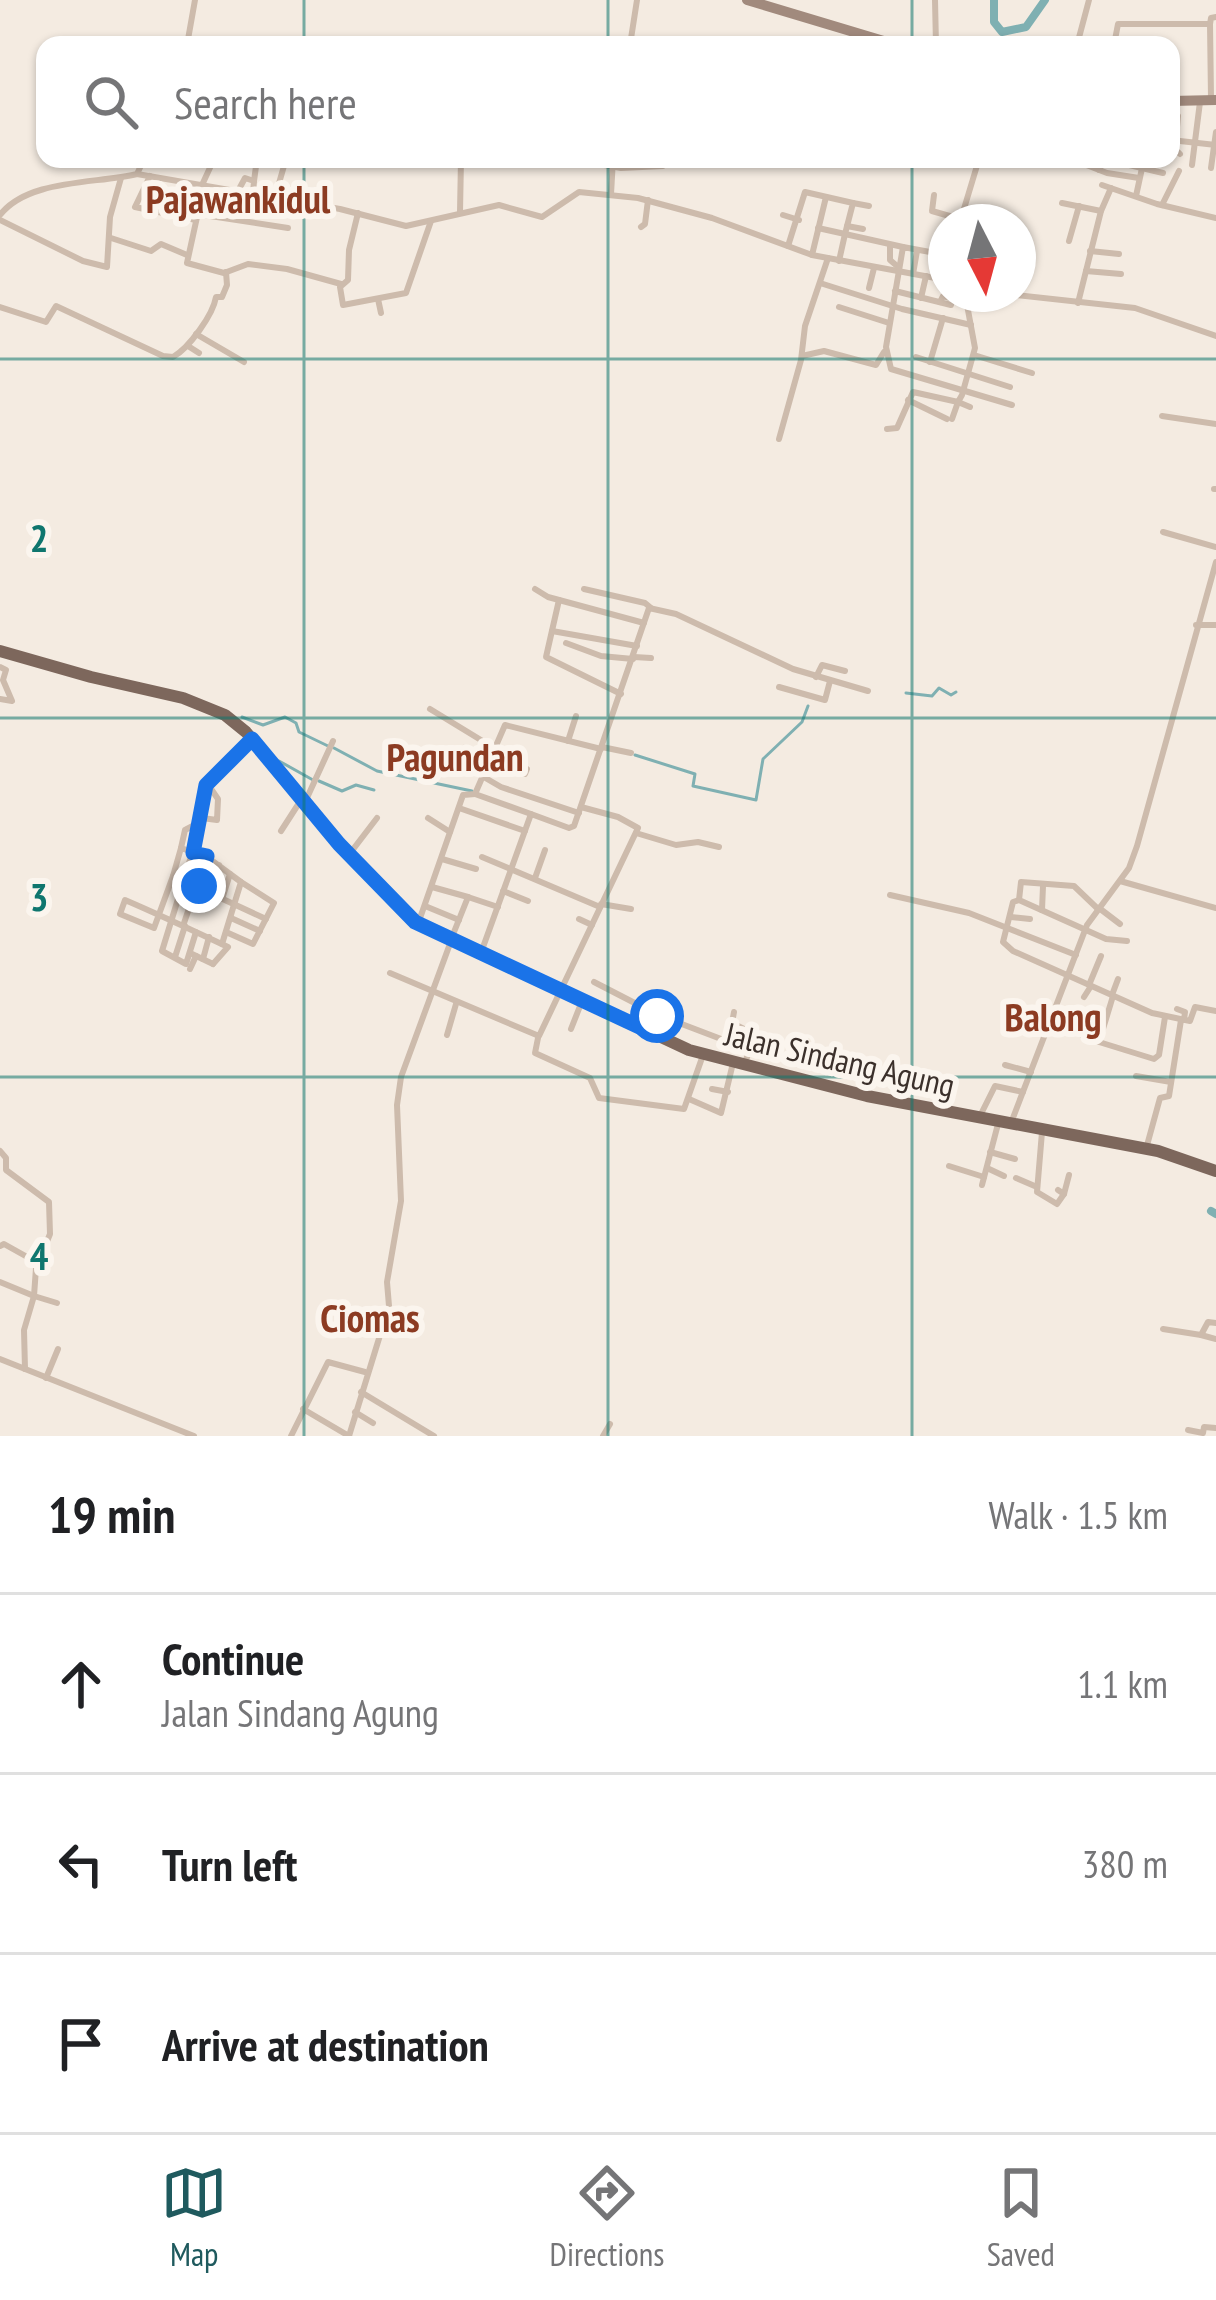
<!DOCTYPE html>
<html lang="en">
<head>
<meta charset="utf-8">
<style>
  :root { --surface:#fff; --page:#f6f6f6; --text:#202124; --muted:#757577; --line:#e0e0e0; --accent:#1f5a5e }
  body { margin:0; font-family:"PT Sans Narrow",sans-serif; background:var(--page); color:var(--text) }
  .compass { position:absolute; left:928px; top:204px; width:108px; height:108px; border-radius:50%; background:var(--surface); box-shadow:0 3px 9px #0004; rotate:174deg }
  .stop { position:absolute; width:36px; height:36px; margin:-27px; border:9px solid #1a73e8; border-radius:50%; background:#fff }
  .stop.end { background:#1a73e8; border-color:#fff; box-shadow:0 3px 12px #0008 }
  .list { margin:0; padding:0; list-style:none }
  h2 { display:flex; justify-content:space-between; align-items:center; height:156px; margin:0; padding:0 48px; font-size:51px }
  h2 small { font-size:39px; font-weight:400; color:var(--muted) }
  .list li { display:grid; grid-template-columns:78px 1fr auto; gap:36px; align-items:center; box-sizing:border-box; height:180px; padding:0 48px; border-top:3px solid var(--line) }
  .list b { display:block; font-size:45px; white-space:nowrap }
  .list p { margin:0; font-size:39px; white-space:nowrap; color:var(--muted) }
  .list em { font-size:39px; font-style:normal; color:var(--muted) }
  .icon { flex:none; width:66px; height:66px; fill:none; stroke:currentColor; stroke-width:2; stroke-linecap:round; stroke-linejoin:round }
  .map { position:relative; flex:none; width:1216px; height:1436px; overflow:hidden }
  .search { position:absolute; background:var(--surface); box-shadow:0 3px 9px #0004; left:36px; right:36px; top:36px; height:132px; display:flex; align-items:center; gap:30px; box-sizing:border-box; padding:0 42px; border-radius:24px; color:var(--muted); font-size:45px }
  .sheet { height:696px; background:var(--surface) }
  nav { display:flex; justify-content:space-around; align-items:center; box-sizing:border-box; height:168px; border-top:3px solid var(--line); background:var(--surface); font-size:33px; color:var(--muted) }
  nav a { display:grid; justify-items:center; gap:6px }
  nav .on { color:var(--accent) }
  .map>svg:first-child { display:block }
</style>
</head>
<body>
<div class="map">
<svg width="1216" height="1436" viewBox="0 0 1216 1436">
  <rect width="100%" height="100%" fill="#f4ebe1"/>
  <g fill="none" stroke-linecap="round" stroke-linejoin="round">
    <g stroke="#7fb0b2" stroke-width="3">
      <path d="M 906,693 L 932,696 L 939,688 L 951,695 L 956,692"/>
      <path d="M 242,717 L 263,725 L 285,717 L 296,723 L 299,732 L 328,746"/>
      <path d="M 334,748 L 377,771 L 472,791"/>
      <path d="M 635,755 L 695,774 L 693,786 L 756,800 L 763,759 L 802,722 L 808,706"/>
      <path d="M 279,761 L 313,780"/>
      <path d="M 319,781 L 342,791 L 356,785 L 374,790"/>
    </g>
    <g stroke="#7fb0b2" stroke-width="8">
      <path d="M 994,0 L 994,22 L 1002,32 L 1026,27 L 1045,0"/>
      <path d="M 1211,1211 L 1216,1214"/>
    </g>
    <g stroke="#cdbbac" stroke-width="6">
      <path d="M 935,0 L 936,45"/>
      <path d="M 187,45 L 195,0"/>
      <path d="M 630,45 L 637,0"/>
      <path d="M 1077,45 L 1089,0"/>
      <path d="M 1114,45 L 1118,24 L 1210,24"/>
      <path d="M 1211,98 L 1210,24 L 1211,18 L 1216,17"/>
      <path d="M 1178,116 L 1175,149 L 1180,154"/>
      <path d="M 1171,140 L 1216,145"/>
      <path d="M 571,159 L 621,168 L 663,166 L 667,159"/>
      <path d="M 1071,159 L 1107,173 L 1139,178"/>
      <path d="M 1192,165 L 1200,102"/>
      <path d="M 1211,168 L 1216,132"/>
      <path d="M 1099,170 L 1104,159 L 1163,173"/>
      <path d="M 137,174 L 340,209 L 406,226 L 499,205 L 542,217 L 579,192 L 638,198 L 712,218 L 812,255 L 946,280"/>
      <path d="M 150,176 L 135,207 L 196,220"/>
      <path d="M 254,181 L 257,159"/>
      <path d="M 202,185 L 214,159"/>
      <path d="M 204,185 L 187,263 L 224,273 L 248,264 L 287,269 L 341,284"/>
      <path d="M 1102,185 L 1157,204 L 1216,218"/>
      <path d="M 238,191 L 245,178 L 254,181 L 253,193"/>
      <path d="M 611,194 L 613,159"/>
      <path d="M 934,195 L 932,211 L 960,219"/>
      <path d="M 1136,196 L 1144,159"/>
      <path d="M 275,197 L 286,159"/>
      <path d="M 853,203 L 869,206"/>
      <path d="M 1062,203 L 1101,211"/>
      <path d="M 1162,205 L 1179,171"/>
      <path d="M 460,212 L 461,159"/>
      <path d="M 358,213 L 349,250 L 348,280 L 340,287 L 343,305 L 406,293 L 431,221"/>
      <path d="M 197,214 L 288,228"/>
      <path d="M 0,215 C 28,179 95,184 137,174 L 144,159"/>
      <path d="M 783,215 L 799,220"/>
      <path d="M 0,220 L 83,261 L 107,267 L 110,217 L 121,178"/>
      <path d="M 960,222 L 979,159"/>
      <path d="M 847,226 L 863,229"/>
      <path d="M 641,227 L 645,224 L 648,200"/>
      <path d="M 111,238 L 151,251 L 161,244 L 187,255"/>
      <path d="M 1069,241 L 1079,206"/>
      <path d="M 890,245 L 890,260 L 897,266"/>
      <path d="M 788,246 L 805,192 L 853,203 L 845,234 L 818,228"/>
      <path d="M 1090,251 L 1119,254"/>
      <path d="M 812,255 L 826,197"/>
      <path d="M 946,255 L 903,247 L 886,347 L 891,369 L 1012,405"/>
      <path d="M 839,261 L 845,234 L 903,247"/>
      <path d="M 1086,271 L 1121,274"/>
      <path d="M 913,274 L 917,251"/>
      <path d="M 820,283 L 902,309 L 971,325"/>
      <path d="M 869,288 L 874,268"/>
      <path d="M 895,291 L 951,305"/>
      <path d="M 1007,294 L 1135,308 L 1216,336"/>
      <path d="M 921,298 L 926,276"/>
      <path d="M 378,299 L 381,313"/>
      <path d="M 940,302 L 943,296 L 965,302"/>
      <path d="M 1078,303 L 1101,211 L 1111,188"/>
      <path d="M 0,307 L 46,322 L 56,306 L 163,356 L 173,357 C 189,348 213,315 216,297 L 222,297 L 227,285 L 226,272"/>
      <path d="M 839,307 L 889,323"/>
      <path d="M 196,334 L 244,362"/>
      <path d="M 188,346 L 199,353"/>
      <path d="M 974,355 L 1032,373"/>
      <path d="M 802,356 L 824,351 L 876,365 L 884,352"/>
      <path d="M 916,357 L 1010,387"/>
      <path d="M 930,362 L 943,318"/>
      <path d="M 908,400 L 947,419"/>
      <path d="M 1162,416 L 1216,424"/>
      <path d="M 952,419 L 958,402 L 970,407"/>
      <path d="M 887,429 L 897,428 L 913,392 L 958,402 L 962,395 L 975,348 L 965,294"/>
      <path d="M 779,439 L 801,360 L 805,326 L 828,258"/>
      <path d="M 1214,489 L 1216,489"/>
      <path d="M 1163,532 L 1216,547"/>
      <path d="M 535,589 L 548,597 L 644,623"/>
      <path d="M 584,589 L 645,603 L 651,608"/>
      <path d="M 559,600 L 546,657 L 621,694"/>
      <path d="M 1196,625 L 1216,625"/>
      <path d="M 552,631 L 637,646"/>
      <path d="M 566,643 L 601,656 L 633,659"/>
      <path d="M 634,657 L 651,658"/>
      <path d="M 0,667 L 6,670 L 3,680 L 12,701 L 0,699"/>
      <path d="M 816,677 L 822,665 L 845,671"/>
      <path d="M 779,687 L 825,700 L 830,681"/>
      <path d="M 430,709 L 494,748"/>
      <path d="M 568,741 L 576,716"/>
      <path d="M 602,747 L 631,753"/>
      <path d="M 464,748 L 489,761"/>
      <path d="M 492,754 L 527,769 L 525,774"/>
      <path d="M 464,762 L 484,772"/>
      <path d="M 482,776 L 501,787 L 579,813"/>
      <path d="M 475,794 L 531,814"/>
      <path d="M 306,800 L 333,741"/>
      <path d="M 459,808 L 525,831"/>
      <path d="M 202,818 L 217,820 L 218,799 L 207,783"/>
      <path d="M 428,818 L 450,832"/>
      <path d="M 281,831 L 301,800"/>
      <path d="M 636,833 L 676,845 L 698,842 L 719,847"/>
      <path d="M 181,848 L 185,830 L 202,821"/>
      <path d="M 351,852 L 377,818"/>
      <path d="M 482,857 L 600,907"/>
      <path d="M 442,859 L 476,869"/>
      <path d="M 173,876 L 181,848 L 207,857 L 241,882 L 222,944"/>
      <path d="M 535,878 L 545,850"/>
      <path d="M 1120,881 L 1216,908"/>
      <path d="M 199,886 L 207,857"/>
      <path d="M 432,887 L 468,897"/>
      <path d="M 503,891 L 528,901"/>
      <path d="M 209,894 L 219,865"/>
      <path d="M 890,895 L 969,913 L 1076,955"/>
      <path d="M 222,899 L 230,874"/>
      <path d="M 1019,900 L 1013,902 L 1003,942 L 1013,951 L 1152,1013 L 1190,1021 L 1195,1007 L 1216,1011"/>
      <path d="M 601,904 L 631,909"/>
      <path d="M 425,906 L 459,920"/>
      <path d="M 1099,908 L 1120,924"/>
      <path d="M 1098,909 L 1074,886 L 1021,882 L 1019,900 L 1106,939 L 1127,941"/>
      <path d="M 1042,910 L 1043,886"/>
      <path d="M 1011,917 L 1030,919"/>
      <path d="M 231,918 L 260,931"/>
      <path d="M 579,919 L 592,925"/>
      <path d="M 419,921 L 463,795 L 475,794 L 505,725 L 601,749"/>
      <path d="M 183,926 L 197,885"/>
      <path d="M 196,932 L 186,964 L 162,951 L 202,821 L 205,785 L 250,742"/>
      <path d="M 226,932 L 253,944 L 274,903 L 241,882"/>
      <path d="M 452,937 L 468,897 L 498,907"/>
      <path d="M 482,950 L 531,814 L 569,828 L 574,826 L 649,608 L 676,614 L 793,669 L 868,691"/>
      <path d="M 190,953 L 213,964"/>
      <path d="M 175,957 L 185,926"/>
      <path d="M 203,959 L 209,937"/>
      <path d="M 213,964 L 228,947 C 194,931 160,915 125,900 L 120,914 L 154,928 L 173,876 L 266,919"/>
      <path d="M 190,969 L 196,956"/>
      <path d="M 390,973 L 539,1036 L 638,828 L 618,817 L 581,807"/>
      <path d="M 594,982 L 658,1015"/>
      <path d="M 1089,985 L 1101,956"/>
      <path d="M 1112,995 L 1118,979"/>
      <path d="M 1084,997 L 1091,986"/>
      <path d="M 1177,1009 L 1185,1012 L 1184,1020"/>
      <path d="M 734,1012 L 732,1023 L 756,1035 L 745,1062"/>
      <path d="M 1050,1021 L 1099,1042 L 1154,1059 L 1159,1055 L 1165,1017"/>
      <path d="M 650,1028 L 658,1015 L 750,1050"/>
      <path d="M 571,1029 L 582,1001"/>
      <path d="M 1068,1030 L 1076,1014"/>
      <path d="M 447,1035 L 456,1004"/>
      <path d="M 538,1038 L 535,1053 L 590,1078 L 599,1098 L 684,1109 L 703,1055"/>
      <path d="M 1099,1042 L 1113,996"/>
      <path d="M 1005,1065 L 1031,1072"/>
      <path d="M 1136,1076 L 1171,1082"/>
      <path d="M 712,1089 L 728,1092"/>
      <path d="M 689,1099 L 721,1113 L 733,1063"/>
      <path d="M 980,1116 L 995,1086 L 1023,1092"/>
      <path d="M 1011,1123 L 1087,925 L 1129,868 L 1137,846 L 1216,562"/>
      <path d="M 1042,1132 L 1037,1192 L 1057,1204 L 1064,1194"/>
      <path d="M 1146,1149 L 1160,1098 L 1169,1096 L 1181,1020"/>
      <path d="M 0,1151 L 6,1158 L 6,1170 L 49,1202 L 50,1234 L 36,1268 L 34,1296 L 57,1303"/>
      <path d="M 990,1152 L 1015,1159"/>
      <path d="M 949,1166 L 984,1177"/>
      <path d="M 987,1168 L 1004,1176"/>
      <path d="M 1016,1178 L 1037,1187"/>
      <path d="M 982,1185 L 998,1124"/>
      <path d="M 1058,1190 L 1064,1194 L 1069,1175"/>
      <path d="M 0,1246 L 4,1244 L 38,1263"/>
      <path d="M 0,1282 L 34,1296 L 24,1330 L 25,1369"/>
      <path d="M 1163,1329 L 1201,1335 L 1208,1322 L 1216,1323"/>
      <path d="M 1201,1335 L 1216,1339"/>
      <path d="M 0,1359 L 194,1436"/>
      <path d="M 46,1378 L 58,1349"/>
      <path d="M 361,1392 L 434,1436"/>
      <path d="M 303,1409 L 349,1436"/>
      <path d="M 355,1412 L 373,1423"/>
      <path d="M 1188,1430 L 1203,1433 L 1204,1427 L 1216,1428"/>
      <path d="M 291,1436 L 328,1362 L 365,1372"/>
      <path d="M 349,1436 L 389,1306 L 387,1282 L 401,1201 L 397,1105 L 401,1077 L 451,941"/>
      <path d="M 603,1436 L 610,1424"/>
    </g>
    <g stroke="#a18a7d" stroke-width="10">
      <path d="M 747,0 L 897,45"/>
      <path d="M 1171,101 L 1216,100"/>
    </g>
    <path stroke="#7d675c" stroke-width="12" d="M 0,651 L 91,677 L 183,698 L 225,715 L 246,732 L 339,844 L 415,922 L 689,1050 L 867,1096 L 1158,1151 L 1216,1171"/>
  </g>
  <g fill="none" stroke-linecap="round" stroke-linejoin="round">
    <path stroke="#1a73e8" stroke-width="15" d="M 199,886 L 207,856 L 193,853 L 206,785 L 252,739 L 339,844 L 415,922 L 648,1031 L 657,1016"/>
  </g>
  <path fill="none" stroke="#0f766e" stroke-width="3" stroke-opacity="0.55" d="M 304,0 L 304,45M 608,0 L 608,45M 912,0 L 912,45M 304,159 L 304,1436M 608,159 L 608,1436M 912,159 L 912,1436M 0,359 L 1216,359M 0,718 L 1216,718M 0,1077 L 1216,1077"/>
  <g text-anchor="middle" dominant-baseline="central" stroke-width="12" stroke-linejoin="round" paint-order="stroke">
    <g font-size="33" fill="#3b302b" stroke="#fbf5ee">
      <text transform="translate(840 1059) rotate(13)">Jalan Sindang Agung</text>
    </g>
    <g font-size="39" font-weight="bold" fill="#8c3b22" stroke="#fbf5ee">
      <text x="238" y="198">Pajawankidul</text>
      <text x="455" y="756">Pagundan</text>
      <text x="1053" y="1016">Balong</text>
      <text x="370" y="1317">Ciomas</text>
    </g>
  </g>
  <g font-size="39" text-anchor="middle" font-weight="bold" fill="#0f766e" stroke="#fbf5ee" stroke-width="12" stroke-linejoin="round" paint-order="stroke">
    <text x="39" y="552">2</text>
    <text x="39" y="911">3</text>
    <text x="39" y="1270">4</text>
  </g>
</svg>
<svg class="compass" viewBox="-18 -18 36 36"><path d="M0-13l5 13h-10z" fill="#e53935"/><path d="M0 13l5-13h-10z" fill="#757577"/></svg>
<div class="stop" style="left:657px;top:1016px"></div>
<div class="stop end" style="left:199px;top:886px"></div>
<div class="search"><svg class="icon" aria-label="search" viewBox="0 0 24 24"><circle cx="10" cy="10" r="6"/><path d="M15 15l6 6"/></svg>Search here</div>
</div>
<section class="sheet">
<h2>19 min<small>Walk · 1.5 km</small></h2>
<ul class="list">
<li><svg class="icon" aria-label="ahead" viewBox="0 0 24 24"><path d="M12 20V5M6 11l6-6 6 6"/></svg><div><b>Continue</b><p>Jalan Sindang Agung</p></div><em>1.1 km</em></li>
<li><svg class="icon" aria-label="left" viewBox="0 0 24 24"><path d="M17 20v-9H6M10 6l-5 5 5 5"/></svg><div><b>Turn left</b></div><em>380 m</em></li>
<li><svg class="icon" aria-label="arrive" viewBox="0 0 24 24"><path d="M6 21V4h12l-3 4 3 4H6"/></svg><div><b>Arrive at destination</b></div></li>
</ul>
</section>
<nav>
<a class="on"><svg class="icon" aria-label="map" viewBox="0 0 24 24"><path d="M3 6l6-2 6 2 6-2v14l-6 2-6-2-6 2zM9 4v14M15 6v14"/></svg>Map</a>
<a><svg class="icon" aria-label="directions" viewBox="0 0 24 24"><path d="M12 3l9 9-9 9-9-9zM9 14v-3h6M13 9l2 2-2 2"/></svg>Directions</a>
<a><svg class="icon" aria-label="saved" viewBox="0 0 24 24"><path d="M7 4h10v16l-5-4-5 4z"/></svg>Saved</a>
</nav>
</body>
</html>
